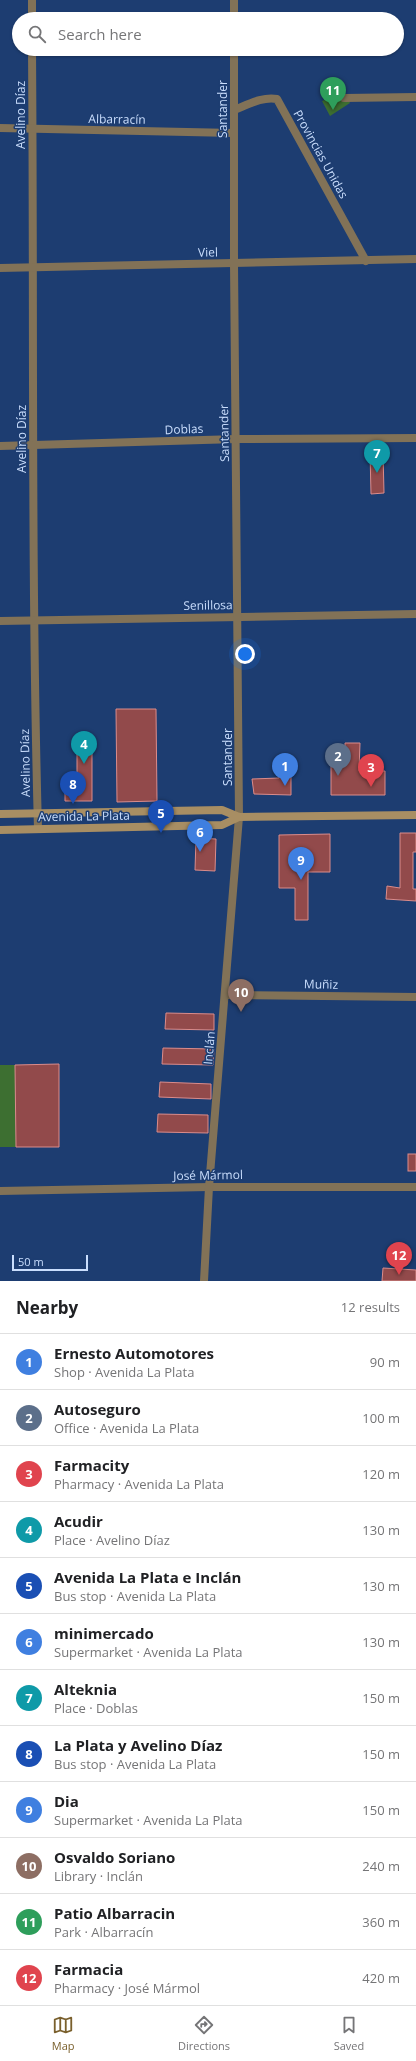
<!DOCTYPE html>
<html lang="en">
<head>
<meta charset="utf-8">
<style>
  :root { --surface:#fff; --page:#f6f6f6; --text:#202124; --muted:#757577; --line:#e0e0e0; --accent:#7a602d }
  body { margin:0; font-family:"Open Sans",sans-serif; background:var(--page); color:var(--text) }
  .scale { position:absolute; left:12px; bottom:10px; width:76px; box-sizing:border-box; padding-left:4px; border:2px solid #cadefd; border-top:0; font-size:11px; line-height:14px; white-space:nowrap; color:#cadefd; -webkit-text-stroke:3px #1d3d71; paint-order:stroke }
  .you { position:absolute; left:245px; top:654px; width:14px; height:14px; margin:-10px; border:3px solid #fff; border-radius:50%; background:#1a73e8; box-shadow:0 0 0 6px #1a73e833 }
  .badge { display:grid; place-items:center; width:26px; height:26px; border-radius:50%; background:var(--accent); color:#fff; font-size:13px; font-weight:700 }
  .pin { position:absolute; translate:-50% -33px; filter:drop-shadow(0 1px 2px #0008) }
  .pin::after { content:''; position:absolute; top:21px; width:14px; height:12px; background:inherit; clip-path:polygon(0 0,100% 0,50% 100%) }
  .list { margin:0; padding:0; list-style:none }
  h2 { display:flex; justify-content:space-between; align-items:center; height:52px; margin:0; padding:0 16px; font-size:17px }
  h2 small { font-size:13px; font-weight:400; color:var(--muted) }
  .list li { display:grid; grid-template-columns:26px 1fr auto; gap:12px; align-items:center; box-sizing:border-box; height:56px; padding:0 16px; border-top:1px solid var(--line) }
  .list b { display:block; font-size:15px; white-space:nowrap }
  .list p { margin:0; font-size:13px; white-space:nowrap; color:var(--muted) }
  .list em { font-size:13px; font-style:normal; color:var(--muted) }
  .icon { flex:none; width:22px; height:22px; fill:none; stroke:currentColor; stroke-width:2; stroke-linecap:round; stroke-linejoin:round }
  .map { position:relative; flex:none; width:416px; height:1281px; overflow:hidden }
  .search { position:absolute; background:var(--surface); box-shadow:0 1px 3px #0004; left:12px; right:12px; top:12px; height:44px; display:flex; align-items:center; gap:10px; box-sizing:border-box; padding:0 14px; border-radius:22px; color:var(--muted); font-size:15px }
  .sheet { height:724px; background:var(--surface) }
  nav { display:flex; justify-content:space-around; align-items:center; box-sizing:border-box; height:56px; border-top:1px solid var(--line); background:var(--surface); font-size:11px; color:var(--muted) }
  nav a { display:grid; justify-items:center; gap:2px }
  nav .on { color:var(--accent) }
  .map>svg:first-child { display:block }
</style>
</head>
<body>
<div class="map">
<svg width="416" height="1281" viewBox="0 0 416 1281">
  <rect width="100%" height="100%" fill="#1d3d71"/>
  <g fill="#3d6f31">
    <path d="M 344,92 L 350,103 L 330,116 L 322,101 Z"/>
    <path d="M 0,1065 L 15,1065 L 16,1147 L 0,1147 Z"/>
  </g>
  <g fill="#924a4b" stroke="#db8c8b">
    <path d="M 370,452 L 383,452 L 384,493 L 371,494 Z"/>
    <path d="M 116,709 L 156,709 L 157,801 L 117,802 Z"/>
    <path d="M 345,743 L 360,743 L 359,771 L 385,771 L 385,795 L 331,795 L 331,756 L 345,756 Z"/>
    <path d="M 77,751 L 92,751 L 92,801 L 65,801 L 65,777 L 77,777 Z"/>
    <path d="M 278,765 L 291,765 L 291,795 L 254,794 L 252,779 L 279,778 Z"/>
    <path d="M 400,833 L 416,833 L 416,852 L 413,852 L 413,889 L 416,889 L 416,901 L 386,899 L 387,886 L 400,888 Z"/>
    <path d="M 330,834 L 330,872 L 308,872 L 308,920 L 295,920 L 295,888 L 279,888 L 279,835 Z"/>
    <path d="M 196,838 L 216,839 L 215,871 L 195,870 Z"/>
    <path d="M 166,1013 L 214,1014 L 214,1030 L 165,1029 Z"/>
    <path d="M 163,1048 L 214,1049 L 213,1065 L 162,1064 Z"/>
    <path d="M 59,1064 L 59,1147 L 16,1147 L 15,1065 Z"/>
    <path d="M 160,1082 L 211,1084 L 211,1099 L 159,1097 Z"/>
    <path d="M 158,1114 L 208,1115 L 208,1133 L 157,1132 Z"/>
    <rect x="408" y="1154" width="8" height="17"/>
    <path d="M 383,1268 L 416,1270 L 416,1281 L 382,1281 Z"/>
  </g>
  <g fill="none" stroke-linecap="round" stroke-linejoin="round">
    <g stroke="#827257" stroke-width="8">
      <path d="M 32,0 L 32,19"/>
      <path d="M 234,0 L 234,19"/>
      <path d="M 32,49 C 34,309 31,569 38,829"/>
      <path d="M 344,98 L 416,97"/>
      <path d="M 234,110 C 247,105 263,96 277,99 L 366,261"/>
      <path d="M 0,128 L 234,133"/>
      <path d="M 0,268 L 416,259"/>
      <path d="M 0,446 L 237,439 L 416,438"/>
      <path d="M 0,621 L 416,614"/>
      <path d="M 225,995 L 416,997"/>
      <path d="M 0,1191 L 209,1187 L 416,1187"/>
      <path d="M 204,1281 L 209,1187 L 239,817 L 234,264 L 234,49"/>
    </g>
    <g stroke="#a88e63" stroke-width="8">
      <path d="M 0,814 L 222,810 L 239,817 L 416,815"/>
      <path d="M 0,830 L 222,825 L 239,817"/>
    </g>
  </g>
  <g text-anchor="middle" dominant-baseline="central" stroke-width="3" stroke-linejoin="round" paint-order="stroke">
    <g font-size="12" fill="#cadefd" stroke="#1d3d71">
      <text transform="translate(222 109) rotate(-90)">Santander</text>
      <text transform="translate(20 115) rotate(-90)">Avelino Díaz</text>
      <text transform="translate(117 119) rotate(1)">Albarracín</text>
      <text transform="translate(321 154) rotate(61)">Provincias Unidas</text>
      <text transform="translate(208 252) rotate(-1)">Viel</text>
      <text transform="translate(184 429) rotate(-2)">Doblas</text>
      <text transform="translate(224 433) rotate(-91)">Santander</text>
      <text transform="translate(21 439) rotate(-90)">Avelino Díaz</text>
      <text transform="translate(208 605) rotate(-1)">Senillosa</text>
      <text transform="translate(227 757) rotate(-90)">Santander</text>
      <text transform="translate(25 763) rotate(-91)">Avelino Díaz</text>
      <text transform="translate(84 816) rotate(-1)">Avenida La Plata</text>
      <text transform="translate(321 984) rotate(1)">Muñiz</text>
      <text transform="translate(209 1048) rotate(-85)">Inclán</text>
      <text transform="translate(208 1175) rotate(-1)">José Mármol</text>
    </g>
  </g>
</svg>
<div class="scale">50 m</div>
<div class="you"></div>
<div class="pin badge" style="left:285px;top:786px;background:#3f7fe0">1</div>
<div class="pin badge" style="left:338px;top:776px;background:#5c6f8a">2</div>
<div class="pin badge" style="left:371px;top:787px;background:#e0444e">3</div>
<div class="pin badge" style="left:84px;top:764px;background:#0f9aa8">4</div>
<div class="pin badge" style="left:161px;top:833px;background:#1a4fb4">5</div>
<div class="pin badge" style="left:200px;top:852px;background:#3f7fe0">6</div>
<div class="pin badge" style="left:377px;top:473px;background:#0f9aa8">7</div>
<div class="pin badge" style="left:73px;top:804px;background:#1a4fb4">8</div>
<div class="pin badge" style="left:301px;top:880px;background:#3f7fe0">9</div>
<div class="pin badge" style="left:241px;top:1012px;background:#8d6e63">10</div>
<div class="pin badge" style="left:333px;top:110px;background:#2e9e5b">11</div>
<div class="pin badge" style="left:399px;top:1275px;background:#e0444e">12</div>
<div class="search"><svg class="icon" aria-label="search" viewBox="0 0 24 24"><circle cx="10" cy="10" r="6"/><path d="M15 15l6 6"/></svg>Search here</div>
</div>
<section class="sheet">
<h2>Nearby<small>12 results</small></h2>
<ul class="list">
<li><span class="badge" style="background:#3f7fe0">1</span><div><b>Ernesto Automotores</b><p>Shop · Avenida La Plata</p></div><em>90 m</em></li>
<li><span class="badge" style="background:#5c6f8a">2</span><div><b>Autoseguro</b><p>Office · Avenida La Plata</p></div><em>100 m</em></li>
<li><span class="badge" style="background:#e0444e">3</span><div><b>Farmacity</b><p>Pharmacy · Avenida La Plata</p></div><em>120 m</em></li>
<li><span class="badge" style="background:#0f9aa8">4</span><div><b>Acudir</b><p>Place · Avelino Díaz</p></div><em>130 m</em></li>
<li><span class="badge" style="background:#1a4fb4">5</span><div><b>Avenida La Plata e Inclán</b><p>Bus stop · Avenida La Plata</p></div><em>130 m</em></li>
<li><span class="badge" style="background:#3f7fe0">6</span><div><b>minimercado</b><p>Supermarket · Avenida La Plata</p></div><em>130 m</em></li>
<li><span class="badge" style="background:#0f9aa8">7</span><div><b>Alteknia</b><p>Place · Doblas</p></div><em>150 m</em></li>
<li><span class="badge" style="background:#1a4fb4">8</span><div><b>La Plata y Avelino Díaz</b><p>Bus stop · Avenida La Plata</p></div><em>150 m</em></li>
<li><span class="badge" style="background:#3f7fe0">9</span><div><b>Dia</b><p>Supermarket · Avenida La Plata</p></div><em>150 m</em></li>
<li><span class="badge" style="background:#8d6e63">10</span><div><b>Osvaldo Soriano</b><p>Library · Inclán</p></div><em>240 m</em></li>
<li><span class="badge" style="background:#2e9e5b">11</span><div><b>Patio Albarracin</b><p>Park · Albarracín</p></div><em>360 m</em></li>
<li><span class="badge" style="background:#e0444e">12</span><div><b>Farmacia</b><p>Pharmacy · José Mármol</p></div><em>420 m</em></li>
</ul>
</section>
<nav>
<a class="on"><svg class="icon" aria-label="map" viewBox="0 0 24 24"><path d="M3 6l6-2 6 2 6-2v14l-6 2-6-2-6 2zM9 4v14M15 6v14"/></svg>Map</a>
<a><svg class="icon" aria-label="directions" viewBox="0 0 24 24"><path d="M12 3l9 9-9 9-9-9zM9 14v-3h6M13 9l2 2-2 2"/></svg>Directions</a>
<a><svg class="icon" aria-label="saved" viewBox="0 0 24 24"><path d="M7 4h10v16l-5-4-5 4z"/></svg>Saved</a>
</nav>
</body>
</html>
